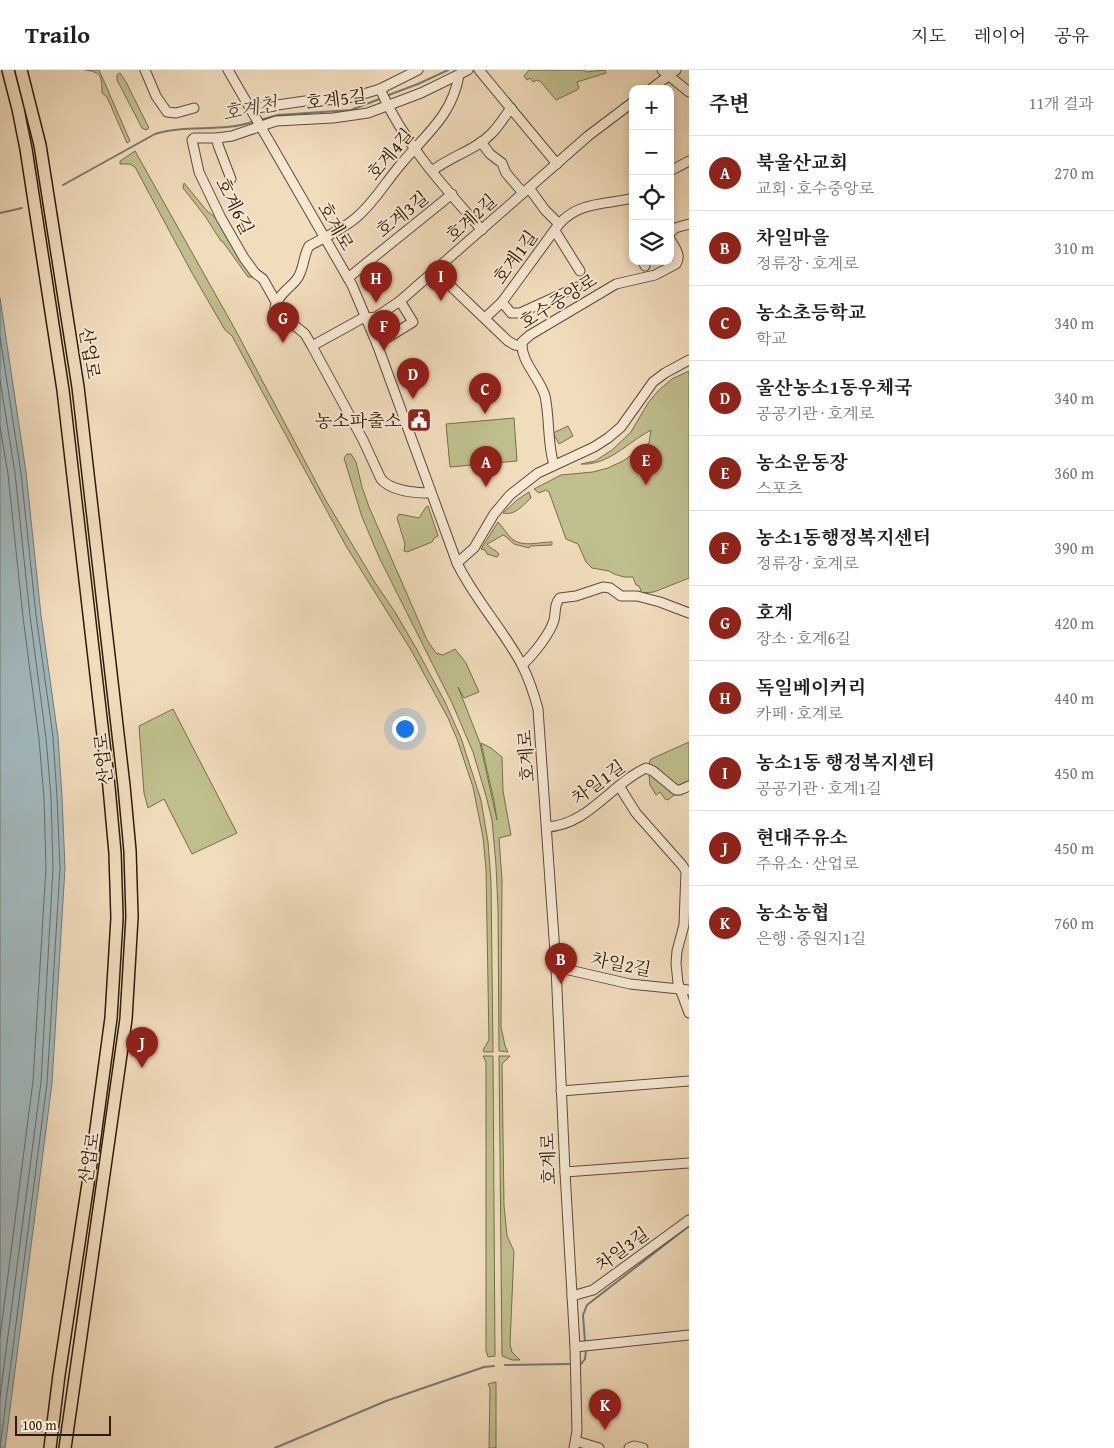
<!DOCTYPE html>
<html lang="ko">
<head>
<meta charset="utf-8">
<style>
  :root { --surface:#fff; --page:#f6f6f6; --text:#202124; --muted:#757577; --line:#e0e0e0; --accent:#8f2418 }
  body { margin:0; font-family:"Gentium Book Plus","Noto Serif KR",serif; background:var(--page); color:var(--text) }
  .controls { position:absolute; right:15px; top:15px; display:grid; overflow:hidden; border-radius:10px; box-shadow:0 2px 8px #0003 }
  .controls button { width:45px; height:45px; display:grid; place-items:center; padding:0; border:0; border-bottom:1px solid var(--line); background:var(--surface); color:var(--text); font:25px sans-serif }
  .scale { position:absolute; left:15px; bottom:12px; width:96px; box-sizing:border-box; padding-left:5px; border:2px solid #2d1c0a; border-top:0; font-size:14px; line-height:18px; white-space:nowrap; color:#2d1c0a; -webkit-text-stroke:4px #f6e8d3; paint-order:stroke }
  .you { position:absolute; left:404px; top:658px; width:18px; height:18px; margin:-12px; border:4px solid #fff; border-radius:50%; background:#1a73e8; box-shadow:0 0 0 8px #1a73e833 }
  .badge { display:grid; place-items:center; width:32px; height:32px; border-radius:50%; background:var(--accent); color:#fff; font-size:16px; font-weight:700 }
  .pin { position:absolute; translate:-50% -41px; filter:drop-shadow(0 1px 2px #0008) }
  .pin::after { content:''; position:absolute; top:26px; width:18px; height:15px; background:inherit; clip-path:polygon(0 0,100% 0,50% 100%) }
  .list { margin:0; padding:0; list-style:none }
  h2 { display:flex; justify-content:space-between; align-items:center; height:65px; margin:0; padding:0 20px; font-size:21px }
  h2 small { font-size:16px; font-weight:400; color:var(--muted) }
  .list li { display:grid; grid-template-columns:32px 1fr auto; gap:15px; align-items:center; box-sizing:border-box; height:75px; padding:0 20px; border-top:1px solid var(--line) }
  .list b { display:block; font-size:19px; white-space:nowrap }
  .list p { margin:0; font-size:16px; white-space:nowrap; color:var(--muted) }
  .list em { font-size:16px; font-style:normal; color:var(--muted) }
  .icon { flex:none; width:28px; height:28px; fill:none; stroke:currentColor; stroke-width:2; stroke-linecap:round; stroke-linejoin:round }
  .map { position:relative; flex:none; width:689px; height:1378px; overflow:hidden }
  header { display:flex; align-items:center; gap:30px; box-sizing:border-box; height:70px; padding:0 25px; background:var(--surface); border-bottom:1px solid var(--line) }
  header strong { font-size:24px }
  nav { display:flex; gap:28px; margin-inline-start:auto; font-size:18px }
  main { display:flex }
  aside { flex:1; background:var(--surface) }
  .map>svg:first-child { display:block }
</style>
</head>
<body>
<header>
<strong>Trailo</strong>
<nav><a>지도</a><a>레이어</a><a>공유</a></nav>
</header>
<main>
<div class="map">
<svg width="689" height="1378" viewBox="0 0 689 1378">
  <rect width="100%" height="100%" fill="#f1dcbc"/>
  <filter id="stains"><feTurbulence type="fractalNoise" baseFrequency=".004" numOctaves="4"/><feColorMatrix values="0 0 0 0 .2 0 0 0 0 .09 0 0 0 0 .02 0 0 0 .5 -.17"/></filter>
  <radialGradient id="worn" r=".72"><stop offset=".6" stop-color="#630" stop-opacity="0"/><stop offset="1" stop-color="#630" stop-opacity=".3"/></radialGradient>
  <g fill="#bfbf8d" stroke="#766e4c">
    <path d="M 85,0 L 99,0 L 130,71 L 127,73 L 107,27 L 102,23 C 102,6 101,2 85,0 Z"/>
    <path d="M 529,0 L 584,0 L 586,2 L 605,0 L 606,3 L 577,12 L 579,18 L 577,20 L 556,30 L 541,12 L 537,10 L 533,12 L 530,8 L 527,10 L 524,6 Z"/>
    <path d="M 120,3 L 126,12 L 149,58 L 146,60 L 142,58 L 117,10 L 117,5 Z"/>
    <path d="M 135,81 L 236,261 L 325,429 L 374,511 L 395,542 L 416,578 L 445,632 L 461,668 L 481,730 L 488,772 L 491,812 L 493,982 L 484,982 L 483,980 L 489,970 L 486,799 L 483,767 L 473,717 L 457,669 L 448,648 L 411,580 L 346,476 L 232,266 L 225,260 L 192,203 L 135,97 L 130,94 L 120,94 L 120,91 Z"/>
    <path d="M 184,113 L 207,141 L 216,148 L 253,207 L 248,207 L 223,172 L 221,171 L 205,146 L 183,118 Z"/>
    <path d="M 689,301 L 689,508 L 654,522 L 642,523 L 639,516 L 636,515 L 633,507 L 624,507 L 614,504 L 609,501 L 592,498 L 586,492 L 578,474 L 566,469 L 549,422 L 546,420 L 539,423 L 534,419 L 561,405 L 593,402 L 608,398 L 623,391 L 649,373 L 651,360 C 628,372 608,396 581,394 L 595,391 L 612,380 L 631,362 L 648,333 L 658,321 L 672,309 Z"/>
    <path d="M 514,348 L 517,391 L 450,397 L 446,354 Z"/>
    <path d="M 568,356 L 573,366 L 559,374 L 553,363 Z"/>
    <path d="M 347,384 L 351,384 L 356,392 L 362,417 L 369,437 L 427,570 L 436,583 L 443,585 L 455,579 L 466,593 L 479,622 L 464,628 L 458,617 L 480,673 L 497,750 L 494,731 L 481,673 L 491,678 L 502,687 L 503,721 L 511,765 L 499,768 L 502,810 L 501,957 L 505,976 L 508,982 L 499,981 L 498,839 L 496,795 L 492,750 L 486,726 L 473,682 L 452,633 L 379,487 L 362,447 L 344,388 Z"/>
    <path d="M 529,422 L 531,428 C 523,435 515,446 503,443 L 517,430 Z"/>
    <path d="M 428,436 L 438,466 L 434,468 L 432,472 L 407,482 L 404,481 L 405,474 L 397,448 L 399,444 L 419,448 L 426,437 Z"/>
    <path d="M 498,452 C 503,457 506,463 511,468 C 522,478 538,472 552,472 L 552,475 L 531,476 L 529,478 L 514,474 L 505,466 L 503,465 L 487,474 C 490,479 495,479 499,484 L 497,487 L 487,484 L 485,480 L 481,479 Z"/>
    <path d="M 173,639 L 237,763 L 192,784 L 164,729 L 148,738 L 144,723 L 139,656 Z"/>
    <path d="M 689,672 L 689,714 L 679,718 L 649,693 L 651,689 Z"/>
    <path d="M 647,700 L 678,723 L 679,725 L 674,725 L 668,730 L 665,729 L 660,722 L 656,725 L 650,715 L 649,705 L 646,702 Z"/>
    <path d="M 483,986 L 493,986 L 495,1286 L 488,1287 L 486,1281 L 486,992 Z"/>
    <path d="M 499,986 L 510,986 L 502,994 L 504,1135 L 507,1166 L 514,1181 L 510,1274 L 512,1282 L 520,1290 L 512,1290 L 502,1286 Z"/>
    <path d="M 496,1312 L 496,1378 L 489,1378 L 490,1318 L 488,1314 Z"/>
  </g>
  <path fill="#a1b8bd" stroke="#737a75" d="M 0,228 L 26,402 L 41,545 L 58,667 L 62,727 L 65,798 L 52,1013 L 5,1378 L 0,1378 Z"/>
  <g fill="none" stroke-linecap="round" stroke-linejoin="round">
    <g stroke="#676a64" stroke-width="1">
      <path d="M 0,267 L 21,403 L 36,545 L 53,667 L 57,727 L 60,798 L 47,1013 L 0,1378"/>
      <path d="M 0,310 L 15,403 L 30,546 L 46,668 L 51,727 L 53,798 L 41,1012 L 0,1327"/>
      <path d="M 0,357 L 8,404 L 23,547 L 39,669 L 44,728 L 46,798 L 33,1011 L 0,1267"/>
    </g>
    <g stroke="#737a75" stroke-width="2">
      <path d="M 386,26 L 418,14 L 448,0"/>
      <path d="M 260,50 L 278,45 L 351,40 L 382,28"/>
      <path d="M 63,115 L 155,64 C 188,54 223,63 255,51"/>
      <path d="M 0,143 L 22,138"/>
      <path d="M 585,1272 L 583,1245 L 587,1235 L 689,1156"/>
      <path d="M 581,1294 L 585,1289 L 586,1281"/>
      <path d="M 505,1295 L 569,1294"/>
      <path d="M 275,1378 L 386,1331 L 484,1297 L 494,1296"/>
    </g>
    <defs>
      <g id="minor">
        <path d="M 145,0 L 156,26 L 167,42 L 176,43 L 194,38"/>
        <path d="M 228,0 L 352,215 L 377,274 L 457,493 C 475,530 503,559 522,595 C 529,609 534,624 538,639 L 556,897 L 565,1102 L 575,1277 L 577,1361 L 574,1378"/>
        <path d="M 479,0 L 557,94"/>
        <path d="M 662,0 L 689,22"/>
        <path d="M 380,19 C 403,72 444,117 482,160"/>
        <path d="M 651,19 L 676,0"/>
        <path d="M 250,39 L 305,31 L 344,29 L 360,25 L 380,19 L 418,0"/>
        <path d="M 217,68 L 218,75 L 231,109"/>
        <path d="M 481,72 L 490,84 L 502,93 L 506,103 L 523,123"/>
        <path d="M 432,101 C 451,86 476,80 492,63 C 499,56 505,46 511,38"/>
        <path d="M 670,101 L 689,91"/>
        <path d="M 529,118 L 545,140 L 559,154 C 580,131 605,135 633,128"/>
        <path d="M 555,161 L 580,201"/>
        <path d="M 670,163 L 675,158 L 689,154"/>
        <path d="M 643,191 L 645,196"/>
        <path d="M 435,201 L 508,271 L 515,275 L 522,276"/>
        <path d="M 348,208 L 452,124"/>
        <path d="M 400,231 L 376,247 L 361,249 L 312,276 L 363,370 L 381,409 C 391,421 416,423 430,423"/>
        <path d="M 276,232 L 263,209 L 255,203 L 244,188 L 221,148 L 199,102 L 192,70 L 194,68 L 217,68 L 232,66 L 276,51 L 333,48 L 368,43 L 421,23 L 468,0"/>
        <path d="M 502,232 L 511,243 L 520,243 L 577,217"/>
        <path d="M 485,248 L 502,232 L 559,154"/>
        <path d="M 377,274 L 413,252 L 400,231 L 588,66 L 633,32"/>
        <path d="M 312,276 L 305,264 L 276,240 L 275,237 C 278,225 289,219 297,209 C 304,200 303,186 309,176 C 325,167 344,159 358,146 C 373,133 384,115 397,99 C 422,67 452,48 459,5"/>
        <path d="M 554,395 C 547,373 550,349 545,326 C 540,308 520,291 522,272 L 530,265 L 616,214 L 655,205 L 676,194 C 682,185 674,177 670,169"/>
        <path d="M 457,493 L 474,478 L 494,444 L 510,425 L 538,403 L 594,377 L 608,368 L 621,357 L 653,312 L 665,303 L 689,290"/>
        <path d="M 522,595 C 533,585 550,564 554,550 C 556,542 554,534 560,528 L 576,526 L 603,517 L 610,518 L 621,526 L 637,526 L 660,532 L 689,543"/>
        <path d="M 619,716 L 636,743 L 682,795 L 686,801 L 684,855 L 677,881 L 676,893 L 678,913 L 689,943"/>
        <path d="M 547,757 C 588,755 611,714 646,698 L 653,701 L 676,720 L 680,720 L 689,716"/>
        <path d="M 556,897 L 630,914 L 689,920"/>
        <path d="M 561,1021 L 689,1011"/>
        <path d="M 565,1102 L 689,1093"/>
        <path d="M 572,1226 L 593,1220 L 689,1150"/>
        <path d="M 575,1277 L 689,1265"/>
        <path d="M 576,1371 L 599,1378"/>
        <path d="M 629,1378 L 634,1376 L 643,1378"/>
      </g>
      <g id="major">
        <path d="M 8,0 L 18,39 L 26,79 L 63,320 L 109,717 L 115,783 L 117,848 L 111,948 L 94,1074 L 59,1305 L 50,1378"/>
        <path d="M 21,0 L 40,75 L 78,317 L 124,716 L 130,781 L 132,847 L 126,949 L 65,1378"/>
      </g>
    </defs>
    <use href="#minor" stroke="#5e4c36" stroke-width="11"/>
    <use href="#major" stroke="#2d1c0a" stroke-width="14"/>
    <use href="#minor" stroke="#f6e8d3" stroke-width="9"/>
    <use href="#major" stroke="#f1dcbc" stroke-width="11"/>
  </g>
  <defs>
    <symbol id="civic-square" viewBox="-11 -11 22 22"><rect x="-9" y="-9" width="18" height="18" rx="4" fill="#8f2418" stroke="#f6e8d3"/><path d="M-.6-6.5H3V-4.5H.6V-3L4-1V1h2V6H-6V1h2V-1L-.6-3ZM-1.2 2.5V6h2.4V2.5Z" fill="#fff"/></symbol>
  </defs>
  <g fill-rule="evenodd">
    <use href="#civic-square" x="405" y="336" width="28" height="28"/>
  </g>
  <g text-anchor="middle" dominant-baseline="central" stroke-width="4" stroke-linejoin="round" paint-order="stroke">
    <g font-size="18" fill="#2d1c0a" stroke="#f6e8d3">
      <text transform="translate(336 29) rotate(-7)">호계5길</text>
      <text transform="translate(390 84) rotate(-50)">호계4길</text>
      <text transform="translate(235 136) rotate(63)">호계6길</text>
      <text transform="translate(402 144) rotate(-39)">호계3길</text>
      <text transform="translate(471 148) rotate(-42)">호계2길</text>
      <text transform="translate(336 156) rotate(60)">호계로</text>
      <text transform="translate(515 187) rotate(-54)">호계1길</text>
      <text transform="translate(558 231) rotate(-32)">호수중앙로</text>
      <text transform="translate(90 283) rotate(81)">산업로</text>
      <text transform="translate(526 686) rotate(-94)">호계로</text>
      <text transform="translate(103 689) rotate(-96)">산업로</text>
      <text transform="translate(598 712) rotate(-36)">차일1길</text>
      <text transform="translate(621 894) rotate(11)">차일2길</text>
      <text transform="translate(89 1088) rotate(-81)">산업로</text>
      <text transform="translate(548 1089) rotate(-92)">호계로</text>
      <text transform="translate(622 1179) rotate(-36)">차일3길</text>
    </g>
    <g font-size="18" fill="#2d1c0a" stroke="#f6e8d3" text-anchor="end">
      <text x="402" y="350">농소파출소</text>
    </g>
    <g font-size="19" font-style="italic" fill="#504b40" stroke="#f6e8d3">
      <text transform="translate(250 38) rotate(-11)">호계천</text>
    </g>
  </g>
  <rect width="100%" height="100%" filter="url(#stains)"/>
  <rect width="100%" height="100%" fill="url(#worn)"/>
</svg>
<div class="controls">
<button>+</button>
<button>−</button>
<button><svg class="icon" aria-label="locate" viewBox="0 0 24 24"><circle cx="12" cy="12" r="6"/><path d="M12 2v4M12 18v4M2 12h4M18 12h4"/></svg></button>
<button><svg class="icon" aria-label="layers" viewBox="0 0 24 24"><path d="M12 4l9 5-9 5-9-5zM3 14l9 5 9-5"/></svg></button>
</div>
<div class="scale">100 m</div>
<div class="you"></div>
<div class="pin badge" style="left:486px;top:417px">A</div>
<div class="pin badge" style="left:561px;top:914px">B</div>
<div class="pin badge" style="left:485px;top:344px">C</div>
<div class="pin badge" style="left:413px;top:329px">D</div>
<div class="pin badge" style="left:646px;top:415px">E</div>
<div class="pin badge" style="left:384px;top:281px">F</div>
<div class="pin badge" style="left:283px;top:273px">G</div>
<div class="pin badge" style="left:376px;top:233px">H</div>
<div class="pin badge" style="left:441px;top:231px">I</div>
<div class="pin badge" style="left:142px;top:998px">J</div>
<div class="pin badge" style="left:605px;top:1360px">K</div>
</div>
<aside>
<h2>주변<small>11개 결과</small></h2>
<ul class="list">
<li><span class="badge">A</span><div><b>북울산교회</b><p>교회 · 호수중앙로</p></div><em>270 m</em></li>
<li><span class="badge">B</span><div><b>차일마을</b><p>정류장 · 호계로</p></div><em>310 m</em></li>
<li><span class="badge">C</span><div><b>농소초등학교</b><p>학교</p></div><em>340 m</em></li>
<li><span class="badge">D</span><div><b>울산농소1동우체국</b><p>공공기관 · 호계로</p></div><em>340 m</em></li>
<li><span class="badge">E</span><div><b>농소운동장</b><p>스포츠</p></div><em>360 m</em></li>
<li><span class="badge">F</span><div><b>농소1동행정복지센터</b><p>정류장 · 호계로</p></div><em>390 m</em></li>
<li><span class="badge">G</span><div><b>호계</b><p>장소 · 호계6길</p></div><em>420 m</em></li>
<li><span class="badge">H</span><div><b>독일베이커리</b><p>카페 · 호계로</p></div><em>440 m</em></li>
<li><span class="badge">I</span><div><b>농소1동 행정복지센터</b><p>공공기관 · 호계1길</p></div><em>450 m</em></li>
<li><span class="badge">J</span><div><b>현대주유소</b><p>주유소 · 산업로</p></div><em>450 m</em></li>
<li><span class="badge">K</span><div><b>농소농협</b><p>은행 · 중원지1길</p></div><em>760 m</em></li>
</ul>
</aside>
</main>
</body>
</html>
